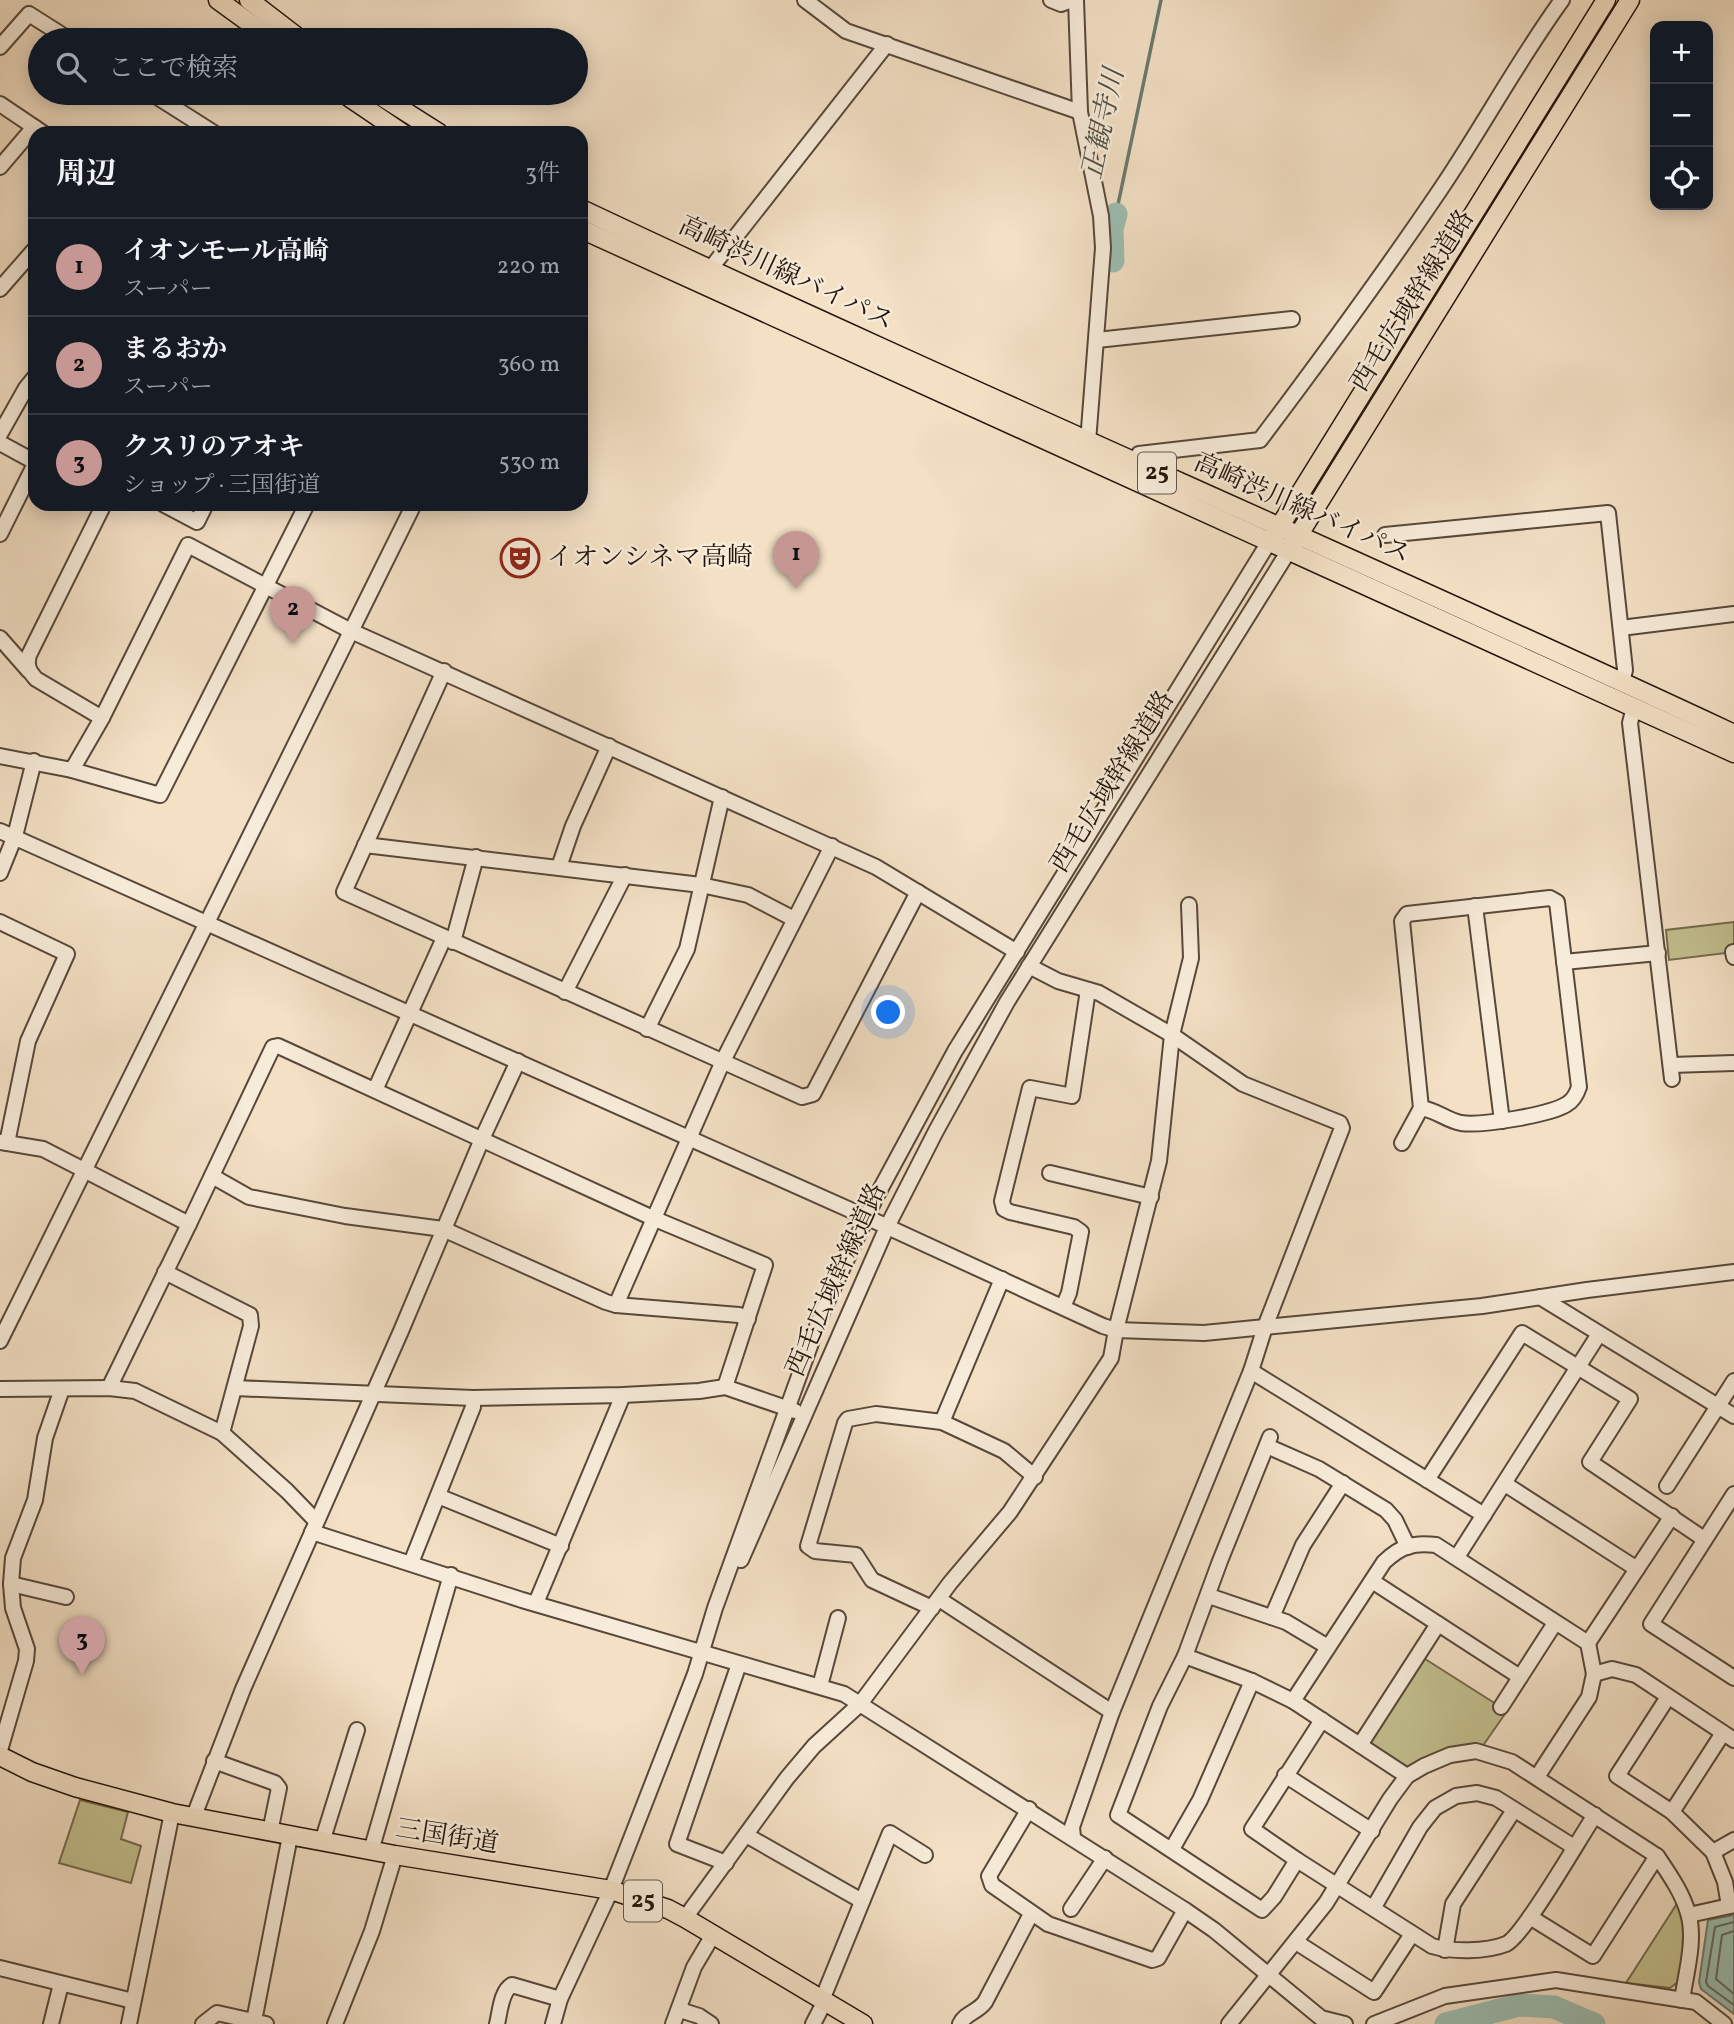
<!DOCTYPE html>
<html lang="ja">
<head>
<meta charset="utf-8">
<style>
  :root { --surface:#171b24; --page:#20242c; --text:#f1f3f6; --muted:#9ea1a6; --line:#363941; --accent:#c59692 }
  body { margin:0; font-family:Vollkorn,"Noto Serif JP",serif; background:var(--page); color:var(--text) }
  .controls { position:absolute; right:21px; top:21px; display:grid; overflow:hidden; border-radius:14px; box-shadow:0 4px 18px #0003 }
  .controls button { width:63px; height:63px; display:grid; place-items:center; padding:0; border:0; border-bottom:2px solid var(--line); background:var(--surface); color:var(--text); font:35px sans-serif }
  .you { position:absolute; left:889px; top:1013px; width:24px; height:24px; margin:-18px; border:5px solid #fff; border-radius:50%; background:#1a73e8; box-shadow:0 0 0 10px #1a73e833 }
  .badge { display:grid; place-items:center; width:46px; height:46px; border-radius:50%; background:var(--accent); color:#111; font-size:23px; font-weight:700 }
  .pin { position:absolute; translate:-50% -58px; filter:drop-shadow(0 2px 4px #0008) }
  .pin::after { content:''; position:absolute; top:37px; width:24px; height:21px; background:inherit; clip-path:polygon(0 0,100% 0,50% 100%) }
  .list { margin:0; padding:0; list-style:none }
  h2 { display:flex; justify-content:space-between; align-items:center; height:91px; margin:0; padding:0 28px; font-size:30px }
  h2 small { font-size:23px; font-weight:400; color:var(--muted) }
  .list li { display:grid; grid-template-columns:46px 1fr auto; gap:21px; align-items:center; box-sizing:border-box; height:98px; padding:0 28px; border-top:2px solid var(--line) }
  .list b { display:block; font-size:26px; white-space:nowrap }
  .list p { margin:0; font-size:23px; white-space:nowrap; color:var(--muted) }
  .list em { font-size:23px; font-style:normal; color:var(--muted) }
  .icon { flex:none; width:38px; height:38px; fill:none; stroke:currentColor; stroke-width:2; stroke-linecap:round; stroke-linejoin:round }
  .map { position:relative; flex:none; width:1734px; height:2024px; overflow:hidden }
  .search { position:absolute; background:var(--surface); box-shadow:0 4px 18px #0003; left:28px; top:28px; width:560px; height:77px; display:flex; align-items:center; gap:18px; box-sizing:border-box; padding:0 24px; border-radius:38px; color:var(--muted); font-size:26px }
  .panel { position:absolute; background:var(--surface); box-shadow:0 4px 18px #0003; left:28px; top:126px; width:560px; height:385px; border-radius:21px }
  .map>svg:first-child { display:block }
</style>
</head>
<body>
<div class="map">
<svg width="1734" height="2024" viewBox="0 0 1734 2024">
  <rect width="100%" height="100%" fill="#f3e0c5"/>
  <filter id="stains"><feTurbulence type="fractalNoise" baseFrequency=".00286" numOctaves="4"/><feColorMatrix values="0 0 0 0 .2 0 0 0 0 .09 0 0 0 0 .02 0 0 0 .5 -.17"/></filter>
  <radialGradient id="worn" r=".72"><stop offset=".6" stop-color="#630" stop-opacity="0"/><stop offset="1" stop-color="#630" stop-opacity=".3"/></radialGradient>
  <g fill="#c3c08f" stroke="#746a4e" stroke-width="2">
    <path d="M 1734,922 L 1734,952 L 1669,960 L 1666,930 Z"/>
    <path d="M 1422,1657 L 1507,1711 L 1482,1747 L 1408,1770 L 1372,1747 L 1371,1736 Z"/>
    <path d="M 80,1800 L 128,1812 L 121,1839 L 141,1846 L 131,1883 L 59,1863 Z"/>
    <path d="M 1678,1902 L 1681,1906 L 1685,1939 L 1678,1982 L 1670,1988 L 1626,1983 Z"/>
  </g>
  <path fill="#9bbdb1" stroke="#6b7a6f" stroke-width="2" d="M 1734,1915 L 1734,2014 L 1701,1989 L 1699,1982 L 1708,1920 Z"/>
  <g fill="none" stroke-linecap="round" stroke-linejoin="round">
    <g stroke="#60695e" stroke-width="2">
      <path d="M 1734,1922 L 1715,1927 L 1706,1982 L 1708,1986 L 1734,2005"/>
      <path d="M 1734,1931 L 1722,1935 L 1716,1979 L 1734,1994"/>
    </g>
    <path stroke="#6b7a6f" stroke-width="3.5" d="M 1116,214 L 1161,0"/>
    <g stroke="#9bbdb1" stroke-width="23">
      <path d="M 1113,261 L 1112,229 L 1116,214"/>
      <path d="M 1446,2024 L 1519,2005 L 1554,2007 L 1594,2024"/>
    </g>
    <defs>
      <g id="minor">
        <path d="M 805,0 L 846,31 L 1080,112"/>
        <path d="M 1051,0 L 1061,4 L 1072,0"/>
        <path d="M 1076,0 L 1080,112 L 1101,216 L 1103,248 L 1088,442"/>
        <path d="M 0,47 L 29,14 L 70,40"/>
        <path d="M 151,93 L 214,133"/>
        <path d="M 0,104 L 43,133"/>
        <path d="M 0,167 L 34,127"/>
        <path d="M 711,268 L 887,44"/>
        <path d="M 0,289 L 35,249"/>
        <path d="M 1097,340 L 1292,319"/>
        <path d="M 0,434 L 26,388 L 35,377"/>
        <path d="M 0,443 L 35,462"/>
        <path d="M 1134,463 L 1139,454 L 1260,440 C 1321,359 1381,277 1438,193 C 1481,130 1517,62 1562,0"/>
        <path d="M 163,504 L 197,522 L 206,504"/>
        <path d="M 0,534 L 35,464"/>
        <path d="M 1385,535 L 1608,513 L 1625,670 L 1622,682"/>
        <path d="M 1621,628 L 1734,614"/>
        <path d="M 0,638 L 29,671"/>
        <path d="M 444,671 L 344,892 L 802,1097 L 813,1094 L 918,892"/>
        <path d="M 1634,707 L 1630,723 L 1672,1079"/>
        <path d="M 102,718 L 36,679 C 29,671 26,666 29,655 L 104,504"/>
        <path d="M 0,756 L 72,770 L 160,795 L 307,504"/>
        <path d="M 72,770 L 102,718 L 188,545 L 351,631 L 876,867 L 1017,952"/>
        <path d="M 0,831 L 866,1217 L 1103,1326 L 1116,1330 L 1204,1333 L 1265,1327 L 1482,1306 L 1587,1290 L 1734,1272"/>
        <path d="M 365,845 L 701,885 L 748,895 L 794,919"/>
        <path d="M 559,867 L 573,826 L 609,746"/>
        <path d="M 0,873 L 15,836 L 34,761"/>
        <path d="M 1475,906 L 1502,1121"/>
        <path d="M 0,922 L 67,954 L 28,1041 L 7,1143"/>
        <path d="M 453,942 L 476,857"/>
        <path d="M 1733,952 L 1734,957"/>
        <path d="M 1564,962 L 1658,953"/>
        <path d="M 1029,966 L 1058,981 L 1099,993 L 1172,1035 L 1243,1084 L 1340,1123 L 1342,1128 L 1265,1327 L 1251,1371 L 1112,1712 L 1072,1827 L 1073,1837"/>
        <path d="M 565,992 L 625,875"/>
        <path d="M 647,1029 L 687,949 L 722,797"/>
        <path d="M 1671,1065 L 1734,1063"/>
        <path d="M 375,1090 L 444,938"/>
        <path d="M 0,1142 L 43,1149 L 189,1224 L 273,1047 L 278,1046 L 655,1219 L 765,1265 L 725,1387"/>
        <path d="M 1402,1143 L 1421,1108 L 1402,921 L 1407,914 L 1550,898 L 1557,902 L 1579,1087 C 1577,1093 1574,1100 1567,1104 C 1550,1115 1481,1126 1461,1123 C 1446,1120 1436,1110 1421,1108"/>
        <path d="M 1050,1173 L 1151,1197"/>
        <path d="M 212,1176 L 249,1197 L 345,1216 L 443,1229 L 606,1302 L 616,1305 L 723,1061 L 832,846"/>
        <path d="M 165,1272 L 250,1315 L 251,1326 L 222,1433"/>
        <path d="M 1540,1297 L 1734,1416"/>
        <path d="M 616,1305 L 739,1315 L 748,1319"/>
        <path d="M 1063,1307 L 1069,1293 L 1081,1232 L 1074,1227 L 1010,1212 L 1004,1209 L 1002,1201 L 1030,1088 L 1072,1096 L 1088,990"/>
        <path d="M 0,1341 L 414,504"/>
        <path d="M 1251,1371 L 1484,1515"/>
        <path d="M 109,1388 L 189,1224"/>
        <path d="M 235,1388 L 473,1398 L 623,1395 L 699,1391 L 725,1387 L 795,1411"/>
        <path d="M 0,1389 L 109,1388 L 135,1391 L 222,1433 L 287,1491 L 316,1521"/>
        <path d="M 942,1422 L 1002,1279"/>
        <path d="M 1270,1437 L 1220,1561 L 1185,1656 L 1160,1706 L 1118,1815 L 1262,1910 L 1274,1897 L 1297,1860"/>
        <path d="M 1267,1446 L 1319,1469 L 1386,1510 L 1395,1520 L 1408,1547"/>
        <path d="M 1427,1480 L 1522,1333 L 1630,1399 L 1590,1462 L 1704,1539"/>
        <path d="M 1505,1484 L 1637,1569"/>
        <path d="M 1667,1486 L 1734,1381"/>
        <path d="M 1734,1494 L 1651,1624 L 1734,1678"/>
        <path d="M 438,1496 L 561,1546"/>
        <path d="M 312,1532 L 522,1600 L 844,1694 L 1185,1910 L 1214,1930 L 1321,2018 L 1345,2024"/>
        <path d="M 1457,1557 L 1599,1334"/>
        <path d="M 741,1560 L 887,1227 L 936,1131 L 1007,1002 L 1288,552"/>
        <path d="M 411,1563 L 473,1407 L 473,1398"/>
        <path d="M 1372,1581 L 1520,1677"/>
        <path d="M 11,1584 L 66,1597"/>
        <path d="M 1209,1596 L 1286,1622 L 1328,1647"/>
        <path d="M 939,1599 L 1112,1712"/>
        <path d="M 536,1603 L 623,1395"/>
        <path d="M 932,1608 L 872,1580 L 856,1555 L 815,1551 L 808,1546 L 845,1423 L 848,1419 L 876,1414 L 942,1422 L 1004,1451 L 1035,1477"/>
        <path d="M 1272,1617 L 1303,1545 L 1343,1483"/>
        <path d="M 1588,1643 L 1672,1516"/>
        <path d="M 1185,1656 L 1252,1681 L 1293,1701 L 1407,1776"/>
        <path d="M 1594,1674 L 1612,1669 L 1636,1675 L 1734,1740"/>
        <path d="M 820,1686 L 838,1618"/>
        <path d="M 1668,1697 L 1617,1776 L 1672,1812 L 1713,1852 L 1725,1882 L 1729,1906"/>
        <path d="M 1293,1701 L 1384,1562 C 1401,1546 1413,1542 1436,1545 L 1588,1643 L 1594,1674 L 1589,1697 L 1537,1777"/>
        <path d="M 1501,1707 L 1555,1623"/>
        <path d="M 1322,1720 L 1252,1829 L 1297,1860 L 1432,1946 C 1452,1952 1486,1952 1506,1944 C 1524,1936 1580,1837 1595,1815"/>
        <path d="M 1360,1745 L 1438,1624"/>
        <path d="M 0,1750 L 26,1661 L 27,1649 L 13,1608 L 11,1584 L 13,1558 L 35,1500 L 45,1438 L 62,1389"/>
        <path d="M 214,1761 L 275,1783 L 279,1788 L 270,1832"/>
        <path d="M 1285,1775 L 1372,1831"/>
        <path d="M 1029,1809 L 989,1876 L 992,1885 L 1048,1924 L 1152,1960 L 1158,1958 L 1185,1910"/>
        <path d="M 1672,1812 L 1723,1733"/>
        <path d="M 194,1816 L 243,1689 L 401,1331 L 482,1139 L 518,1061"/>
        <path d="M 746,1835 L 862,1901"/>
        <path d="M 322,1842 L 357,1730"/>
        <path d="M 1172,1849 L 1200,1800 L 1252,1681"/>
        <path d="M 371,1851 L 451,1575"/>
        <path d="M 1713,1852 L 1734,1840"/>
        <path d="M 726,1863 L 677,1844 L 739,1664"/>
        <path d="M 1374,1907 L 1420,1827 L 1435,1808 L 1456,1796 L 1477,1793 L 1496,1798 L 1574,1847"/>
        <path d="M 1071,1909 L 1105,1858"/>
        <path d="M 1689,1915 L 1734,1905"/>
        <path d="M 1530,1917 L 1593,1956 L 1657,1856"/>
        <path d="M 685,1918 L 787,1778 L 814,1746 L 860,1704 L 950,1583 L 1010,1512 L 1111,1358 L 1116,1330 L 1159,1161 L 1172,1035 L 1191,958 L 1189,905"/>
        <path d="M 1296,1942 L 1374,1992 L 1412,1934"/>
        <path d="M 1445,1950 L 1453,1904 L 1514,1810"/>
        <path d="M 0,1968 L 133,2001"/>
        <path d="M 822,2000 L 890,1833 L 925,1855"/>
        <path d="M 680,2010 L 699,2016 L 711,2024"/>
        <path d="M 254,2021 L 290,1836"/>
        <path d="M 51,2024 L 61,1984"/>
        <path d="M 129,2024 L 172,1813"/>
        <path d="M 203,2024 L 217,2013 L 266,2024"/>
        <path d="M 335,2024 L 372,1931 L 395,1855"/>
        <path d="M 497,2024 C 500,2012 501,1991 512,1985 L 560,1999"/>
        <path d="M 553,2024 L 560,1999 L 611,1890 L 695,1674 L 715,1608 L 823,1310 L 875,1199 L 955,1051 L 1269,542"/>
        <path d="M 673,2024 L 694,1967 L 713,1935"/>
        <path d="M 813,2024 L 825,2001"/>
        <path d="M 960,2024 C 965,2013 978,2012 985,2002 L 1031,1914"/>
        <path d="M 1229,2024 L 1326,1903 L 1390,1799 L 1407,1776 L 1424,1766 L 1450,1755 L 1476,1751 L 1512,1762 L 1657,1856 C 1669,1874 1682,1892 1688,1913 C 1696,1939 1686,1973 1682,2000"/>
        <path d="M 1374,2024 L 1445,1996 L 1556,1980 L 1696,2002 L 1724,2024"/>
      </g>
      <g id="major">
        <path d="M 218,0 L 273,40"/>
        <path d="M 249,0 L 301,40"/>
        <path d="M 343,93 L 402,133"/>
        <path d="M 376,93 L 439,133"/>
        <path d="M 581,209 C 963,389 1351,555 1734,734"/>
        <path d="M 581,229 L 1734,753"/>
        <path d="M 1275,534 L 1606,0"/>
        <path d="M 1293,544 L 1630,0"/>
        <path d="M 0,1756 L 32,1772 L 75,1787 L 172,1813 L 395,1855 L 611,1890 L 668,1909 L 685,1918 L 863,2024"/>
      </g>
    </defs>
    <use href="#minor" stroke="#58483a" stroke-width="18"/>
    <use href="#major" stroke="#24150c" stroke-width="21"/>
    <use href="#minor" stroke="#f7ebd9" stroke-width="14"/>
    <use href="#major" stroke="#f3e0c5" stroke-width="18"/>
  </g>
  <defs>
    <symbol id="theatre-ring" viewBox="-11 -11 22 22"><circle r="9.5" fill="#f7ebd9" stroke="#8f2418" stroke-width="1.5"/><path d="M-5-5.5Q0-4 5-5.5V0Q5 5 0 6Q-5 5-5 0ZM-3.3-2.5H-1v1.5H-3.3ZM1-2.5H3.3v1.5H1ZM-2.8 1Q0 5.5 2.8 1Z" fill="#8f2418"/></symbol>
  </defs>
  <g fill-rule="evenodd">
    <use href="#theatre-ring" x="498" y="536" width="44" height="44"/>
  </g>
  <g text-anchor="middle" dominant-baseline="central" stroke-width="5" stroke-linejoin="round" paint-order="stroke">
    <g fill="#f7ebd9" stroke="#63554a" stroke-width="2">
      <rect x="1138" y="452.5" width="38" height="41" rx="5"/>
      <rect x="624" y="1880.5" width="38" height="41" rx="5"/>
    </g>
    <g font-size="24" font-weight="bold" fill="#24150c">
      <text x="1157" y="473">25</text>
      <text x="643" y="1901">25</text>
    </g>
    <g font-size="26" fill="#24150c" stroke="#f7ebd9">
      <text transform="translate(786 274) rotate(25)">高崎渋川線バイパス</text>
      <text transform="translate(1413 301) rotate(-58)">西毛広域幹線道路</text>
      <text transform="translate(1302 509) rotate(24)">高崎渋川線バイパス</text>
      <text transform="translate(1113 782) rotate(-58)">西毛広域幹線道路</text>
      <text transform="translate(837 1280) rotate(-66)">西毛広域幹線道路</text>
      <text transform="translate(447 1837) rotate(9)">三国街道</text>
    </g>
    <g font-size="26" fill="#24150c" stroke="#f7ebd9" text-anchor="start">
      <text x="547" y="558">イオンシネマ高崎</text>
    </g>
    <g font-size="28" font-style="italic" fill="#4e5046" stroke="#f7ebd9">
      <text transform="translate(1104 124) rotate(-78)">正観寺川</text>
    </g>
  </g>
  <rect width="100%" height="100%" filter="url(#stains)"/>
  <rect width="100%" height="100%" fill="url(#worn)"/>
</svg>
<div class="controls">
<button>+</button>
<button>−</button>
<button><svg class="icon" aria-label="locate" viewBox="0 0 24 24"><circle cx="12" cy="12" r="6"/><path d="M12 2v4M12 18v4M2 12h4M18 12h4"/></svg></button>
</div>
<div class="you"></div>
<div class="pin badge" style="left:796px;top:589px">1</div>
<div class="pin badge" style="left:293px;top:644px">2</div>
<div class="pin badge" style="left:82px;top:1675px">3</div>
<div class="search"><svg class="icon" aria-label="search" viewBox="0 0 24 24"><circle cx="10" cy="10" r="6"/><path d="M15 15l6 6"/></svg>ここで検索</div>
<section class="panel">
<h2>周辺<small>3件</small></h2>
<ul class="list">
<li><span class="badge">1</span><div><b>イオンモール高崎</b><p>スーパー</p></div><em>220 m</em></li>
<li><span class="badge">2</span><div><b>まるおか</b><p>スーパー</p></div><em>360 m</em></li>
<li><span class="badge">3</span><div><b>クスリのアオキ</b><p>ショップ · 三国街道</p></div><em>530 m</em></li>
</ul>
</section>
</div>
</body>
</html>
